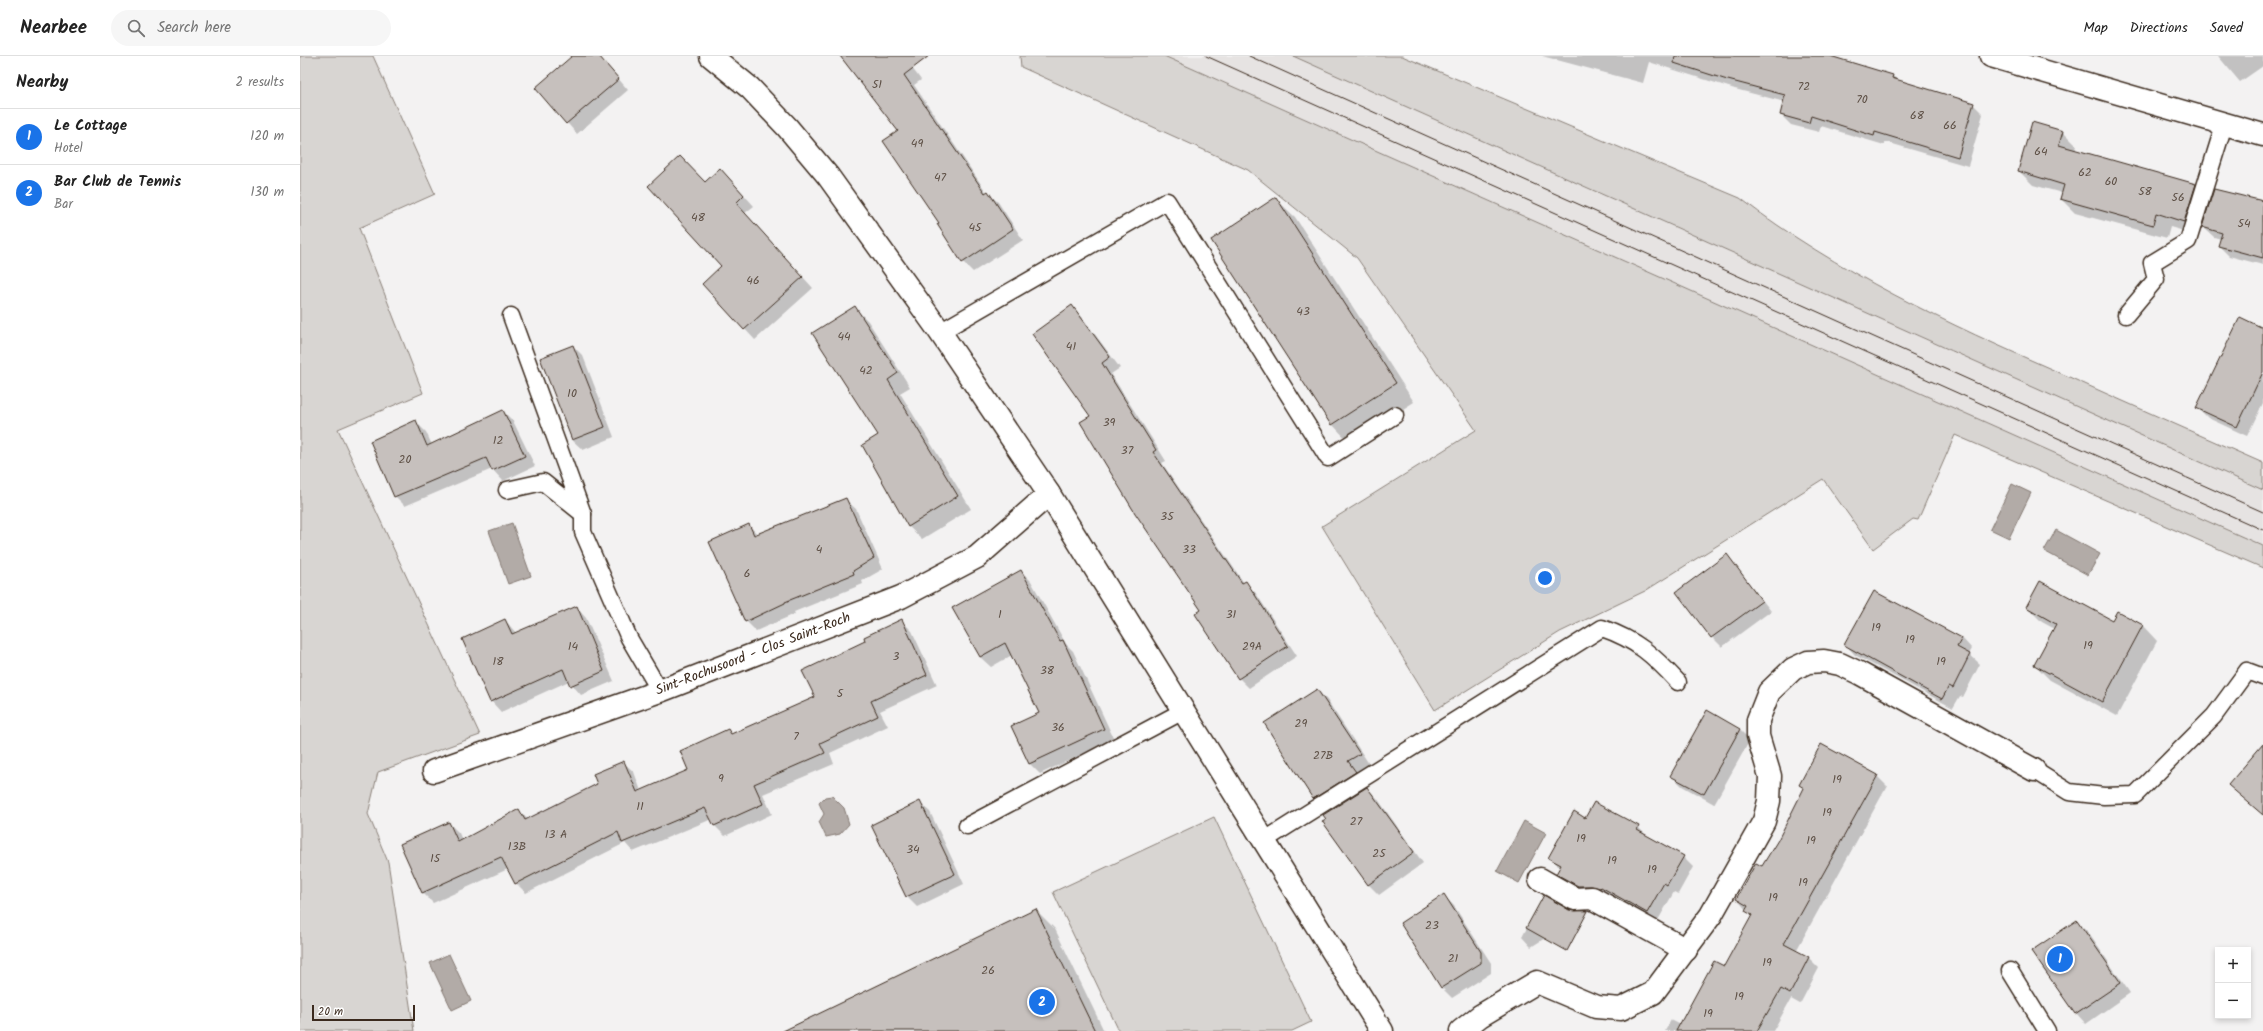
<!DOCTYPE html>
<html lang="en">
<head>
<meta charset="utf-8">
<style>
  :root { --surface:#fff; --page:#f6f6f6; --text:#222; --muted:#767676; --line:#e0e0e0; --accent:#1a73e8 }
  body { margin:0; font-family:Kalam,sans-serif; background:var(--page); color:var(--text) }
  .controls { position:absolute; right:12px; bottom:12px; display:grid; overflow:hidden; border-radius:0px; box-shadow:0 2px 6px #0003 }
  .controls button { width:36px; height:36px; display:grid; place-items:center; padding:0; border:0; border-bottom:1px solid var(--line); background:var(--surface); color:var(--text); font:20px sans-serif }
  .scale { position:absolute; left:12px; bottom:10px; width:103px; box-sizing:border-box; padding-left:4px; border:2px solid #3b2a1e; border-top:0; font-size:11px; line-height:14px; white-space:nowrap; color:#3b2a1e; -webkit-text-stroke:3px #fff; paint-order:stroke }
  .you { position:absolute; left:1245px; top:522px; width:14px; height:14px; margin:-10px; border:3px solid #fff; border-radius:50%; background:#1a73e8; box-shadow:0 0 0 6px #1a73e833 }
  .badge { display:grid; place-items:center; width:26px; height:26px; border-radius:50%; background:var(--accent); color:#fff; font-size:13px; font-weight:700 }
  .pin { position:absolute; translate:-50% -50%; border:2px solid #fff; box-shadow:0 1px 4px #0006 }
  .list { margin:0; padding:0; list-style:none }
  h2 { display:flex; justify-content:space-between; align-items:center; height:52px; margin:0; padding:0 16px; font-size:17px }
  h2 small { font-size:13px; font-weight:400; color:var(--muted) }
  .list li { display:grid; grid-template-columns:26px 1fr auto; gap:12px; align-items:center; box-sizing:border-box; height:56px; padding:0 16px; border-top:1px solid var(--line) }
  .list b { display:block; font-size:15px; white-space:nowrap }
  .list p { margin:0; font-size:13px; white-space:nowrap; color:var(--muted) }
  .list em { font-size:13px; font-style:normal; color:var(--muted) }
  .icon { flex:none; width:22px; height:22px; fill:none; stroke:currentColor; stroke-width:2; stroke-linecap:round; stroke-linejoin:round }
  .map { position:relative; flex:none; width:1963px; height:975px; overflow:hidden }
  header { display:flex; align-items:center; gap:24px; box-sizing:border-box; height:56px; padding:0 20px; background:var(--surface); border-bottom:1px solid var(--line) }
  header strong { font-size:19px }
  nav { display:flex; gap:22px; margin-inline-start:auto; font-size:14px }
  .search { width:280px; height:36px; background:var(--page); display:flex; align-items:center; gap:10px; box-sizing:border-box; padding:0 14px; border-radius:22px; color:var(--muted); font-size:15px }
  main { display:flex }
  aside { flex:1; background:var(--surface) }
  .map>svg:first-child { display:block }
</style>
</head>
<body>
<header>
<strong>Nearbee</strong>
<div class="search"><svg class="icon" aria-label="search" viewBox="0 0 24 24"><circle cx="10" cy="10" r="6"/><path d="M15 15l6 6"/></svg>Search here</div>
<nav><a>Map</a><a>Directions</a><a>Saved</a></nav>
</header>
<main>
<aside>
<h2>Nearby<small>2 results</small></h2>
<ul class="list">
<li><span class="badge">1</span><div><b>Le Cottage</b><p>Hotel</p></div><em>120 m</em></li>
<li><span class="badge">2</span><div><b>Bar Club de Tennis</b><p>Bar</p></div><em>130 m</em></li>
</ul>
</aside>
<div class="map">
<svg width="1963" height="975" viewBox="0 0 1963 975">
  <rect width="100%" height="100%" fill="#f3f2f2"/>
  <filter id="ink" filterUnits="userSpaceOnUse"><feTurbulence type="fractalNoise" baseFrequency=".025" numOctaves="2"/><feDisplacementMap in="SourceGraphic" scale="8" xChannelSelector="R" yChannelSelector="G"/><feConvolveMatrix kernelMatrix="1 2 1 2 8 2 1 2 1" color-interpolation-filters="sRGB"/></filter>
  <g filter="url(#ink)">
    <path fill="#e6e3e2" d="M 864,0 L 993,0 L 1963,434 L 1963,490 Z"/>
    <g fill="#d8d5d2" stroke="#8a8078">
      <path d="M 0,0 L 73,0 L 135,138 L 59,172 L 123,337 L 38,373 L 180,679 L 78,716 L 68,758 L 88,806 L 114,975 L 0,975 Z"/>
      <path d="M 720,0 L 864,0 L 1963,490 L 1963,512 L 1655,379 L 1618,464 L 1613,463 L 1573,493 L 1523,423 L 1345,535 L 1260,576 L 1135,654 L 1022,470 L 1176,374 L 1057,202 L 948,114 L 721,11 Z"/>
      <path d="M 993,0 L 1102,0 L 1440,142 C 1537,216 1648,268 1758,316 C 1827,347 1895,377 1963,407 L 1963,434 Z"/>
      <path d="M 914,761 L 1011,966 L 992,975 L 819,975 L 753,836 Z"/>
    </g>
    <g fill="#b2aba7" stroke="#827770">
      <path d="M 1712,428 L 1731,437 L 1709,482 L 1690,473 Z"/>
      <path d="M 212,467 L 231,520 L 208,528 L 189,475 Z"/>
      <path d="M 1756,474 L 1800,498 L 1788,519 L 1744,495 Z"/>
      <path d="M 532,740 L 544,752 L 549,768 L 540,778 L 526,781 L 519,766 L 524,758 L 519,747 L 525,741 Z"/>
      <path d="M 1224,765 L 1246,777 L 1219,827 L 1197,815 Z"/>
      <path d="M 149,898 L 171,945 L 152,954 L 130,907 Z"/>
    </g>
    <g fill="#0003">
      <path d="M 274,0 L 299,0 L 328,34 L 277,78 L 236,32 Z"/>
      <path d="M 541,0 L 603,0 L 621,24 L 614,29 L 687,137 L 698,146 L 723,184 L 673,216 L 663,206 L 640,167 L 600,75 Z"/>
      <path d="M 1242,0 L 1526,0 L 1593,20 L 1598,25 L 1673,48 L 1683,58 L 1668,110 L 1586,86 L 1584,89 L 1521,70 L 1519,76 L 1491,69 L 1481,59 L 1485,46 L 1435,33 L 1349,6 L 1343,27 Z"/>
      <path d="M 1918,0 L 1963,0 L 1963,10 L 1940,26 Z"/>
      <path d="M 1733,67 L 1763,76 L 1777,90 L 1775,95 L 1895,129 L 1909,143 L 1898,179 L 1870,171 L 1867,182 L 1775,157 L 1761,143 L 1762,137 L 1733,129 L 1719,115 Z"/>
      <path d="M 430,123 L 454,150 L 445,157 L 513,232 L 455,284 L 403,228 L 423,210 L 405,127 Z"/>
      <path d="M 1933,138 L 1963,146 L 1963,209 L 1929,200 L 1919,190 L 1921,183 L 1914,181 L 1903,171 Z"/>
      <path d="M 976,143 L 995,161 L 1114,346 L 1050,387 L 1032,368 Z"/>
      <path d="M 772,250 L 782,261 L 820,312 L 811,318 L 866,405 L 862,407 L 944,527 L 955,536 L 997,600 L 949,632 L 939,622 L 903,554 L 791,360 Z"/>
      <path d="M 554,251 L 568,265 L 610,331 L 600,337 L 671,453 L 622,483 L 608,470 L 579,380 Z"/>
      <path d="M 1963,273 L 1963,347 L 1947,380 L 1908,362 L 1898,352 Z"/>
      <path d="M 273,290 L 283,300 L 314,381 L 283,394 L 272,384 Z"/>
      <path d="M 203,355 L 213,365 L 235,410 L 203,425 L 192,413 L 105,450 L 95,440 L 116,366 L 126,376 L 132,389 Z"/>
      <path d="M 545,443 L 556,453 L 583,513 L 562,525 L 563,528 L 494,556 L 495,558 L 456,575 L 446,565 L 449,469 L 458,479 Z"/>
      <path d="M 1427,500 L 1471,555 L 1422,591 L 1412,581 Z"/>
      <path d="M 721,515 L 731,525 L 766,588 L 773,595 L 814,683 L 740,718 L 730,708 L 712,671 L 741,657 L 712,599 L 691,611 L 680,601 Z"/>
      <path d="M 276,551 L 286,562 L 314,625 L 281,639 L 269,625 L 201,656 L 191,645 L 205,564 L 216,577 Z"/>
      <path d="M 1727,551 L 1812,565 L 1817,557 L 1843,570 L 1857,585 L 1817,660 L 1750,624 L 1735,609 L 1755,573 L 1742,566 Z"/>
      <path d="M 602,565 L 612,575 L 637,629 L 580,655 L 588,670 L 530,697 L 534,708 L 463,738 L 472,758 L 425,780 L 415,770 L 412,763 L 333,796 L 325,787 L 226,837 L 216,827 L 208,813 L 133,847 L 123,837 L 149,767 L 159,777 L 162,784 L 219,754 L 228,764 L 298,728 L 323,706 L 334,716 L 341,735 L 390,715 L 428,674 L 432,678 L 516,641 L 567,585 Z"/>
      <path d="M 1662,582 L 1672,593 L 1669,598 L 1680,608 L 1663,641 L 1660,640 L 1653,652 L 1555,599 L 1545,588 Z"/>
      <path d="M 1017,634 L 1027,644 L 1069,708 L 1058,716 L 1065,726 L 1024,752 L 1014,742 Z"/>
      <path d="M 1440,674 L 1450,684 L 1414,748 L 1382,730 L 1372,720 Z"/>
      <path d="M 1577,720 L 1587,730 L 1496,895 L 1509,902 L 1519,912 L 1500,948 L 1491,943 L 1473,975 L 1365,975 L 1371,964 L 1381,969 L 1424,912 L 1452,861 L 1437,843 L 1463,812 L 1478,784 L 1505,733 L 1500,728 Z"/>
      <path d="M 1067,732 L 1077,742 L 1123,807 L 1079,839 L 1069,829 L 1023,765 Z"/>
      <path d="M 619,746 L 630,756 L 664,828 L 617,851 L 607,841 L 572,769 Z"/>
      <path d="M 1285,763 L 1338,771 L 1348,781 L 1383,801 L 1393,811 L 1378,838 L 1374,836 L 1357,866 L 1311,840 L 1310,842 L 1289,840 L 1267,828 L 1257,817 L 1260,812 L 1250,802 Z"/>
      <path d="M 1144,840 L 1154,850 L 1191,907 L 1191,917 L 1152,942 L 1142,932 L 1101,867 Z"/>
      <path d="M 1244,841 L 1275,863 L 1231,891 L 1222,881 Z"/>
      <path d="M 736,854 L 755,873 L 804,975 L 485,975 Z"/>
      <path d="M 1777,865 L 1787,875 L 1830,937 L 1786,968 L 1776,957 Z"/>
    </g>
    <g fill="#c6c0bd" stroke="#3b2a1e">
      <path d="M 272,0 L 299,0 L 319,23 L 266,68 L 235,32 Z"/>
      <path d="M 540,0 L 629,0 L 604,19 L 685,137 L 688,135 L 713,173 L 662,207 L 637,168 L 639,167 L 583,85 L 598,75 Z"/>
      <path d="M 1375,0 L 1530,0 L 1593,19 L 1592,22 L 1674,47 L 1658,101 L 1575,76 L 1574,80 L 1511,60 L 1509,67 L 1480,59 L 1485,39 L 1424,23 L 1374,7 Z"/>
      <path d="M 1732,66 L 1763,75 L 1759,89 L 1896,128 L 1884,166 L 1856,157 L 1853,169 L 1760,143 L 1764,129 L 1718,115 Z"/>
      <path d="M 380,100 L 405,126 L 420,112 L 444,139 L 436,147 L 503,221 L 444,274 L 402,228 L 421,210 L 348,130 Z"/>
      <path d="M 1914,133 L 1963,145 L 1963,202 L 1918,190 L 1922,177 L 1902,171 Z"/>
      <path d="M 976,141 L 1096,327 L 1031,369 L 911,184 Z"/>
      <path d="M 772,249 L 810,301 L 802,307 L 856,394 L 853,396 L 942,527 L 946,525 L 988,590 L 938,623 L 895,558 L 901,554 L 835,457 L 780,366 L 790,360 L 732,278 Z"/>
      <path d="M 555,250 L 598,317 L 588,324 L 658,440 L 608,471 L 562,389 L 578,379 L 512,277 Z"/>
      <path d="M 1940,261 L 1963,272 L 1963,316 L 1937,371 L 1896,352 Z"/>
      <path d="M 273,289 L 305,371 L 272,384 L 240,302 Z"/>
      <path d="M 203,354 L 225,400 L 192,415 L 186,402 L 94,441 L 70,385 L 116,364 L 127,390 Z"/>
      <path d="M 546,442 L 574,502 L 553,515 L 554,518 L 485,546 L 485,547 L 445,566 L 409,486 L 449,468 L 454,479 Z"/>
      <path d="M 1427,498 L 1462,545 L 1411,582 L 1376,536 Z"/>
      <path d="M 721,514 L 760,585 L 763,584 L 804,673 L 729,708 L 711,670 L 739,657 L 705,587 L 680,601 L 652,552 Z"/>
      <path d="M 1740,525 L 1812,564 L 1817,555 L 1843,569 L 1802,646 L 1734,609 L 1756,568 L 1726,551 Z"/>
      <path d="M 1574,535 L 1662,582 L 1657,591 L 1670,598 L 1653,632 L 1649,630 L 1642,643 L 1544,589 Z"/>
      <path d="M 277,550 L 304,615 L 270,630 L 263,613 L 190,646 L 162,583 L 205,563 L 212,578 Z"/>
      <path d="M 602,563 L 627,619 L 571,645 L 578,660 L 520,687 L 525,697 L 454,728 L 463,748 L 414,770 L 405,752 L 322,787 L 318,776 L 215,828 L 201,801 L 122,837 L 100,788 L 149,766 L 158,786 L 219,753 L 225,764 L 297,728 L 293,718 L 324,705 L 337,736 L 388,714 L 380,695 L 428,673 L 431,678 L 515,641 L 502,615 L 565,585 L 564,581 Z"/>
      <path d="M 1017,633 L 1060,698 L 1048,705 L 1056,716 L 1013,743 L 964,667 Z"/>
      <path d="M 1407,654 L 1440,673 L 1404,738 L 1370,720 Z"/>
      <path d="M 1521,688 L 1578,719 L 1484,888 L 1509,901 L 1490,938 L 1481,933 L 1457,975 L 1376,975 L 1414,905 L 1424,910 L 1452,859 L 1445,855 L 1448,850 L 1436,843 L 1456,807 L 1462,810 L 1478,784 L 1504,732 L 1499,729 Z"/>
      <path d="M 1963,688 L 1963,759 L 1928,729 Z"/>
      <path d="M 1067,731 L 1114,796 L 1068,829 L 1022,765 L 1026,763 L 1023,759 Z"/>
      <path d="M 620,745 L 655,818 L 606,841 L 571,769 Z"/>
      <path d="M 1294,746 L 1339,770 L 1337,774 L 1384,800 L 1367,829 L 1364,827 L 1347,857 L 1301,831 L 1300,832 L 1291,830 L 1278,830 L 1256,818 L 1261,809 L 1248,802 L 1274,755 L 1285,762 Z"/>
      <path d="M 1144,838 L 1181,896 L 1181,907 L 1141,932 L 1100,867 Z"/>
      <path d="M 1244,839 L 1269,854 L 1288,855 L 1267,895 L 1226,872 Z"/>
      <path d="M 736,853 L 795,975 L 483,975 Z"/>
      <path d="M 1777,864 L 1821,927 L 1775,958 L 1731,895 Z"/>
    </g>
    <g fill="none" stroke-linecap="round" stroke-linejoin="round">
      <defs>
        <g id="service">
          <path d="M 1826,259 L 1856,223 L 1852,207 L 1888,185 L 1924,69"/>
          <path d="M 211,260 L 283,458 L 283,476 L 329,582 L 360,635"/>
          <path d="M 640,276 L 867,145 L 1028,402 L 1095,359"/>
          <path d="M 207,434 L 243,426 L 283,458"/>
          <path d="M 1734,714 L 1769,736 L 1804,740 L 1835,739 L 1914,660 L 1947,615 L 1963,621"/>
          <path d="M 667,770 L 885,654"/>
          <path d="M 965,784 L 1302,572 C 1337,584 1354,600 1378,626"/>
          <path d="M 1710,915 L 1747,975"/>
        </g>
        <g id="minor">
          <path d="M 411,0 L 450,32 L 487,71 L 528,120 L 640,276 L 749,438 L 1082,975"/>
          <path d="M 1691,0 L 1963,79"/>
          <path d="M 134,715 L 360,635 L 601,541 L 677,501 L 749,438"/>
          <path d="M 1240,823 L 1275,843 L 1292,842 L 1386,894"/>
          <path d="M 1161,975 L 1180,960 L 1237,926 L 1296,951 L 1321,953 L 1353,937 L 1411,859 L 1464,765 L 1469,745 L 1470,720 L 1458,680 L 1458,664 L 1469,636 L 1493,613 L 1508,606 L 1524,605 L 1540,608 L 1559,617 L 1734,714"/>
        </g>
      </defs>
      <use href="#service" stroke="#3b2a1e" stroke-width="19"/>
      <use href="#minor" stroke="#3b2a1e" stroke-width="25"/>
      <use href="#service" stroke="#fff" stroke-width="16"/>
      <use href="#minor" stroke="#fff" stroke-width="22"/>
      <g stroke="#3b2a1e" stroke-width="1">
        <path d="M 906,0 L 1963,474"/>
        <path d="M 949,0 L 1963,456"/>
      </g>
    </g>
  </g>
  <g text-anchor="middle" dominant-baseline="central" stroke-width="3" stroke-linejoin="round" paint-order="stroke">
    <g font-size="12" fill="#5e5046">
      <text x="577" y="28">51</text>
      <text x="1504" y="30">72</text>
      <text x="1562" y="43">70</text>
      <text x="1617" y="59">68</text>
      <text x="1650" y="69">66</text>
      <text x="617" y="87">49</text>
      <text x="1741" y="95">64</text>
      <text x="1785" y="116">62</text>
      <text x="640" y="121">47</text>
      <text x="1811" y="125">60</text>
      <text x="1845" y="135">58</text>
      <text x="1878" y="141">56</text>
      <text x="398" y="161">48</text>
      <text x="1944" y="167">54</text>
      <text x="675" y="171">45</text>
      <text x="453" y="224">46</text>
      <text x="1003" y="255">43</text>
      <text x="544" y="280">44</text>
      <text x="771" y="290">41</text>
      <text x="566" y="314">42</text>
      <text x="272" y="337">10</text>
      <text x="809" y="366">39</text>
      <text x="198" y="384">12</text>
      <text x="827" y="394">37</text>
      <text x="105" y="403">20</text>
      <text x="867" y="460">35</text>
      <text x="519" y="493">4</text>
      <text x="889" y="493">33</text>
      <text x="447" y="517">6</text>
      <text x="700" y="558">1</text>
      <text x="931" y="558">31</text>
      <text x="1576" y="571">19</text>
      <text x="1610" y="583">19</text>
      <text x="1788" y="589">19</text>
      <text x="273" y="590">14</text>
      <text x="952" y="590">29A</text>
      <text x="596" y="600">3</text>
      <text x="198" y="605">18</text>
      <text x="1641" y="605">19</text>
      <text x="747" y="614">38</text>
      <text x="540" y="637">5</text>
      <text x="1001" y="667">29</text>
      <text x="758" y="671">36</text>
      <text x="496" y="680">7</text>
      <text x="1023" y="699">27B</text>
      <text x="421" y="722">9</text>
      <text x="1537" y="723">19</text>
      <text x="340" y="750">11</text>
      <text x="1527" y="756">19</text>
      <text x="1056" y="765">27</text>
      <text x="256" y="778">13 A</text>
      <text x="1281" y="782">19</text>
      <text x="1511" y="784">19</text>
      <text x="217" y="790">13B</text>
      <text x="613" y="793">34</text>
      <text x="1079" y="797">25</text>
      <text x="135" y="802">15</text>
      <text x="1312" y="804">19</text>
      <text x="1352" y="813">19</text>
      <text x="1503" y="826">19</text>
      <text x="1473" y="841">19</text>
      <text x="1132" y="869">23</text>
      <text x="1153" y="902">21</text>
      <text x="1467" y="906">19</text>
      <text x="688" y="914">26</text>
      <text x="1439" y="940">19</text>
      <text x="1408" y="957">19</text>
    </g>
    <g font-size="14" fill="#3b2a1e" stroke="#fff">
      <text transform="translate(453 598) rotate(-21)">Sint-Rochusoord - Clos Saint-Roch</text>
    </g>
  </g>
</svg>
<div class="controls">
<button>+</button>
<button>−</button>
</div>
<div class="scale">20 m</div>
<div class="you"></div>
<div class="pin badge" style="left:1760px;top:903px">1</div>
<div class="pin badge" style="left:742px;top:946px">2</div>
</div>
</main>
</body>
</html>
